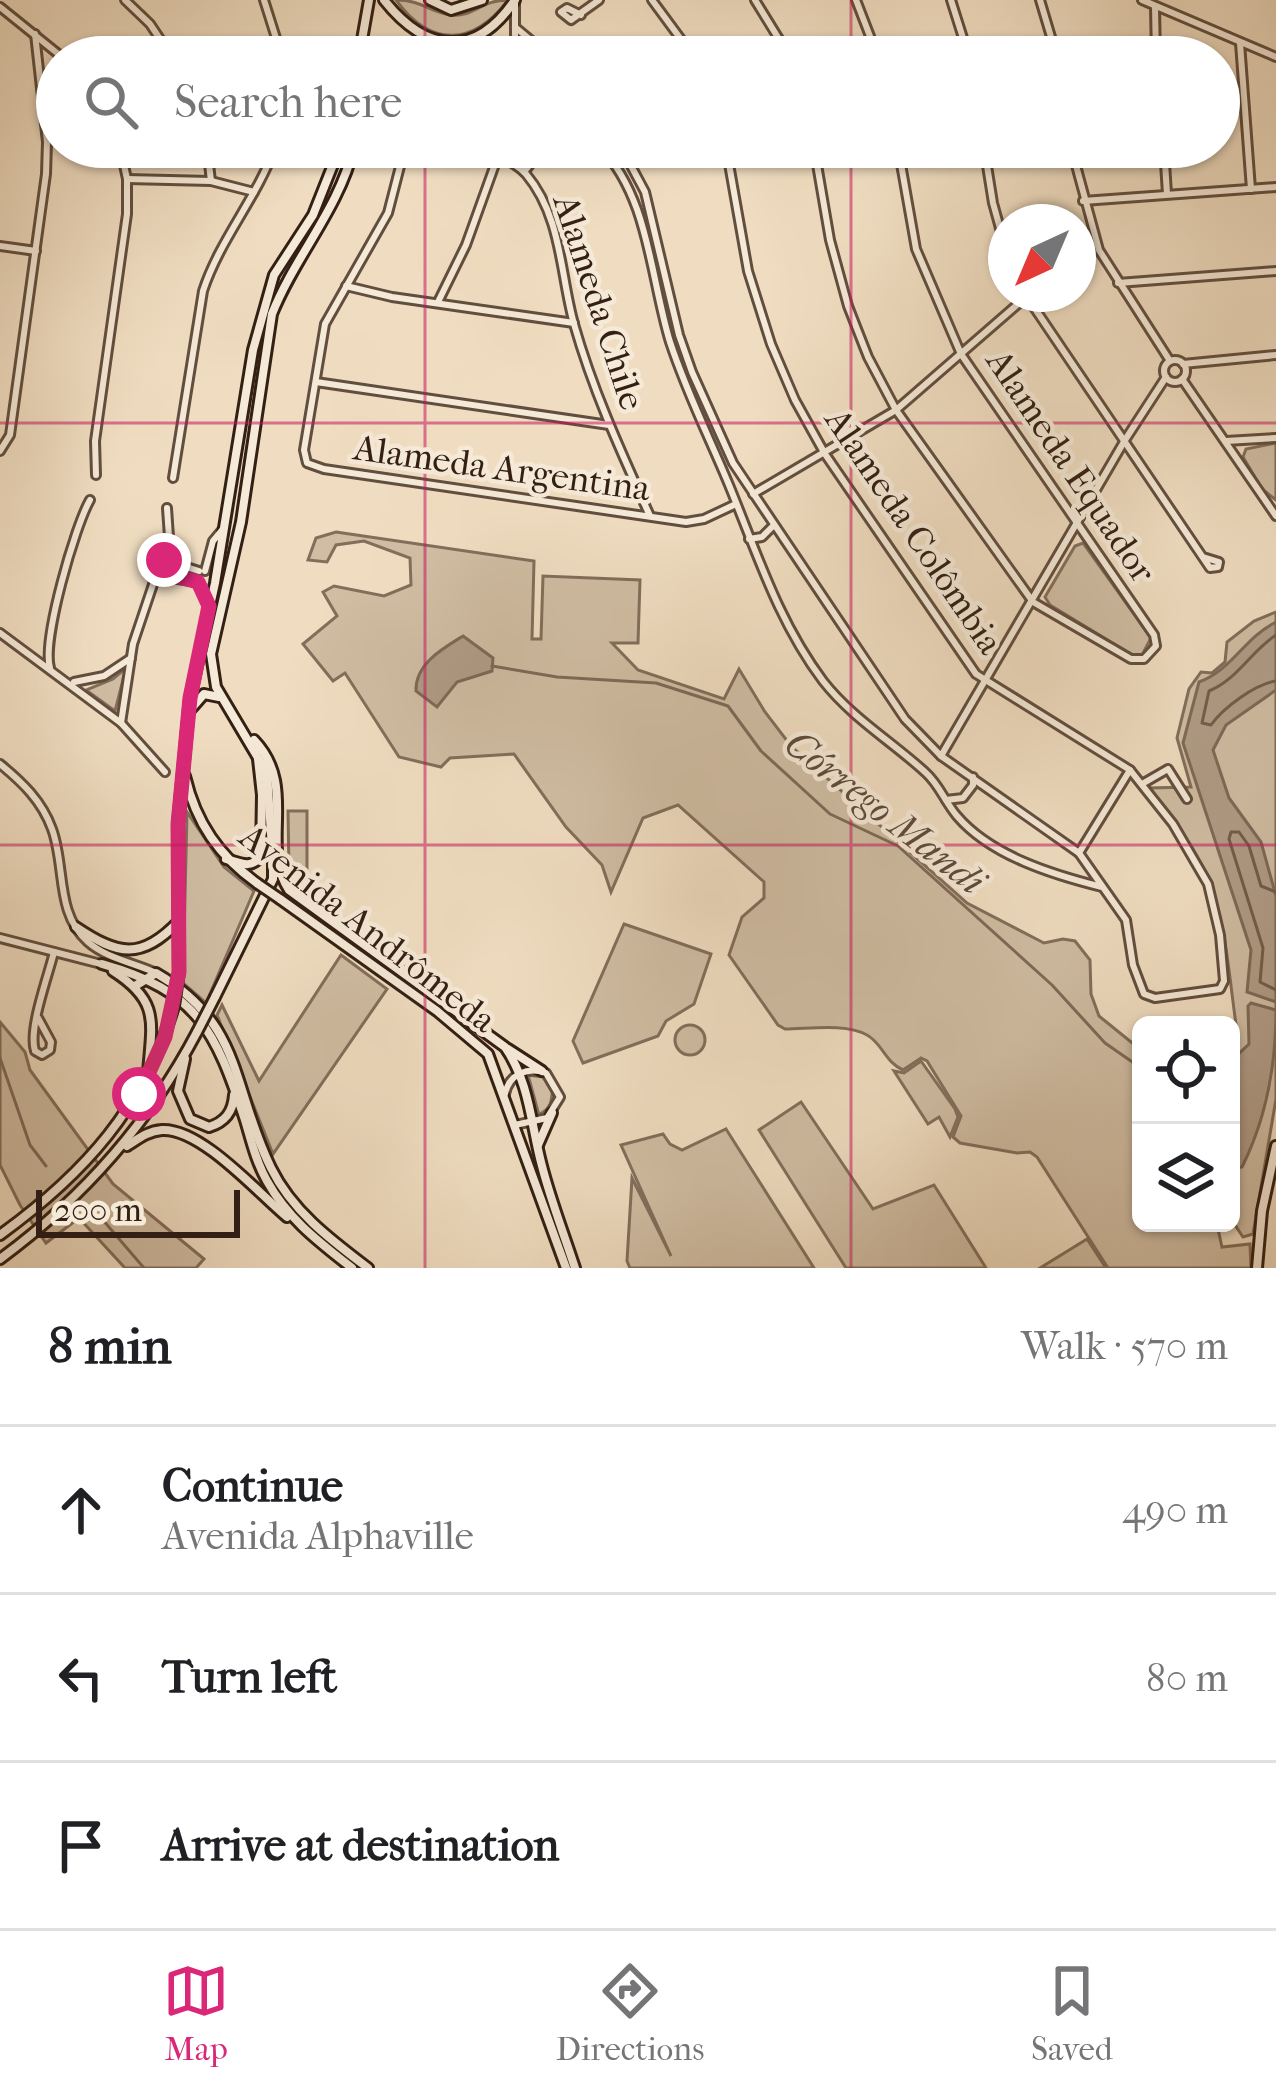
<!DOCTYPE html>
<html lang="en">
<head>
<meta charset="utf-8">
<style>
  :root { --surface:#fff; --page:#f6f6f6; --text:#202124; --muted:#757577; --line:#e0e0e0; --accent:#db2777 }
  body { margin:0; font-family:"IM FELL French Canon",serif; background:var(--page); color:var(--text) }
  .controls { position:absolute; right:36px; bottom:36px; display:grid; overflow:hidden; border-radius:18px; box-shadow:0 3px 9px #0004 }
  .controls button { width:108px; height:108px; display:grid; place-items:center; padding:0; border:0; border-bottom:3px solid var(--line); background:var(--surface); color:var(--text); font:60px sans-serif }
  .compass { position:absolute; left:988px; top:204px; width:108px; height:108px; border-radius:50%; background:var(--surface); box-shadow:0 3px 9px #0004; rotate:224deg }
  .scale { position:absolute; left:36px; bottom:30px; width:204px; box-sizing:border-box; padding-left:12px; border:6px solid #331f13; border-top:0; font-size:33px; line-height:42px; white-space:nowrap; color:#331f13; -webkit-text-stroke:9px #f5e9d7; paint-order:stroke }
  .stop { position:absolute; width:36px; height:36px; margin:-27px; border:9px solid #db2777; border-radius:50%; background:#fff }
  .stop.end { background:#db2777; border-color:#fff; box-shadow:0 3px 12px #0008 }
  .list { margin:0; padding:0; list-style:none }
  h2 { display:flex; justify-content:space-between; align-items:center; height:156px; margin:0; padding:0 48px; font-size:51px }
  h2 small { font-size:39px; font-weight:400; color:var(--muted) }
  .list li { display:grid; grid-template-columns:78px 1fr auto; gap:36px; align-items:center; box-sizing:border-box; height:168px; padding:0 48px; border-top:3px solid var(--line) }
  .list b { display:block; font-size:45px; white-space:nowrap }
  .list p { margin:0; font-size:39px; white-space:nowrap; color:var(--muted) }
  .list em { font-size:39px; font-style:normal; color:var(--muted) }
  .icon { flex:none; width:66px; height:66px; fill:none; stroke:currentColor; stroke-width:2; stroke-linecap:round; stroke-linejoin:round }
  .map { position:relative; flex:none; width:1276px; height:1268px; overflow:hidden }
  .search { position:absolute; background:var(--surface); box-shadow:0 3px 9px #0004; left:36px; right:36px; top:36px; height:132px; display:flex; align-items:center; gap:30px; box-sizing:border-box; padding:0 42px; border-radius:66px; color:var(--muted); font-size:45px }
  .sheet { height:660px; background:var(--surface) }
  nav { display:flex; justify-content:space-around; align-items:center; box-sizing:border-box; height:168px; border-top:3px solid var(--line); background:var(--surface); font-size:33px; color:var(--muted) }
  nav a { display:grid; justify-items:center; gap:6px }
  nav .on { color:var(--accent) }
  .map>svg:first-child { display:block }
</style>
</head>
<body>
<div class="map">
<svg width="1276" height="1268" viewBox="0 0 1276 1268">
  <rect width="100%" height="100%" fill="#f0ddc1"/>
  <filter id="stains"><feTurbulence type="fractalNoise" baseFrequency=".00167" numOctaves="4"/><feColorMatrix values="0 0 0 0 .2 0 0 0 0 .09 0 0 0 0 .02 0 0 0 .5 -.17"/></filter>
  <radialGradient id="worn" r=".72"><stop offset=".6" stop-color="#630" stop-opacity="0"/><stop offset="1" stop-color="#630" stop-opacity=".3"/></radialGradient>
  <g fill="#d0bda3" stroke="#826e5b" stroke-width="3">
    <path d="M 396,0 C 423,0 430,13 452,15 C 474,17 481,0 508,0 C 473,46 431,48 396,0 Z"/>
    <path d="M 1276,443 L 1276,500 L 1262,489 L 1243,457 L 1246,449 Z"/>
    <path d="M 336,532 L 534,561 L 532,639 L 541,639 L 543,576 L 640,580 L 638,643 L 612,643 L 638,670 L 724,699 L 739,669 L 765,712 L 791,746 L 967,903 L 1044,943 L 1063,939 L 1075,941 L 1090,960 L 1091,994 L 1099,1016 L 1141,1050 L 1141,1223 L 1223,1223 L 1218,1229 L 1222,1247 L 1250,1244 L 1251,1268 L 1108,1268 L 1037,1157 L 1030,1152 L 1017,1153 L 960,1143 L 953,1137 L 961,1116 L 927,1061 L 921,1058 L 903,1070 C 886,1063 882,1043 867,1035 C 845,1023 809,1029 785,1029 L 778,1025 L 729,955 L 742,917 L 764,898 L 764,882 L 678,805 L 643,818 L 611,892 L 602,865 L 566,827 L 514,754 L 450,758 L 441,767 L 399,757 L 345,673 L 333,681 L 303,644 L 337,616 L 323,592 L 334,586 L 384,596 L 411,585 L 410,558 L 364,541 L 336,545 L 327,562 L 308,560 L 316,538 Z"/>
    <path d="M 1083,543 L 1151,638 L 1141,657 L 1134,656 L 1050,605 L 1045,597 L 1075,546 Z"/>
    <path d="M 1276,612 L 1276,1099 L 1253,1234 L 1243,1237 L 1231,1219 L 1231,1039 L 1237,1031 C 1229,980 1227,921 1206,874 C 1192,842 1169,815 1148,788 L 1191,787 L 1177,738 L 1189,689 L 1201,672 L 1212,673 L 1225,662 L 1227,642 L 1254,621 Z"/>
    <path d="M 126,668 L 115,711 L 86,690 L 113,679 Z"/>
    <path d="M 288,811 L 307,811 L 307,896 L 289,870 Z"/>
    <path d="M 187,812 L 224,867 L 254,891 L 206,1003 L 183,983 Z"/>
    <path d="M 624,924 L 711,954 L 694,1004 L 666,1021 L 658,1036 L 583,1063 L 573,1041 Z"/>
    <path d="M 341,955 L 387,989 L 273,1154 L 217,1015 L 222,1005 L 259,1081 Z"/>
    <path d="M 0,1022 L 25,1052 L 30,1070 L 113,1184 L 204,1259 L 196,1268 L 125,1268 L 79,1218 L 46,1243 L 20,1205 L 0,1165 Z"/>
    <circle cx="690" cy="1040" r="15"/>
    <path d="M 921,1061 L 955,1109 L 958,1117 L 950,1137 L 939,1117 L 928,1124 L 894,1071 L 904,1073 Z"/>
    <path d="M 528,1075 L 543,1077 L 553,1089 L 550,1107 L 539,1115 Z"/>
    <path d="M 801,1102 L 873,1209 L 934,1185 L 986,1268 L 846,1268 L 759,1130 Z"/>
    <path d="M 726,1129 L 814,1268 L 630,1268 L 627,1261 L 632,1178 L 671,1256 L 621,1145 L 663,1134 L 670,1144 L 682,1150 Z"/>
    <path d="M 1087,1239 L 1106,1268 L 1040,1268 Z"/>
  </g>
  <g fill="#b09c86" stroke="#7e6a58" stroke-width="3">
    <path d="M 1276,622 L 1276,690 L 1226,725 L 1213,750 L 1229,798 L 1261,842 L 1276,896 L 1276,1002 L 1247,992 L 1251,950 L 1183,743 L 1199,682 C 1232,670 1244,638 1276,622 Z"/>
    <path d="M 463,636 L 493,658 L 492,671 L 457,682 L 437,707 L 416,691 C 415,664 442,649 463,636 Z"/>
    <path d="M 1251,1003 L 1276,1010 C 1276,1064 1266,1119 1242,1167 L 1231,1169 L 1231,1061 L 1249,1044 L 1248,1006 Z"/>
  </g>
  <g fill="none" stroke-linecap="round" stroke-linejoin="round">
    <g stroke="#725e4c" stroke-width="3">
      <path d="M 1276,635 C 1250,652 1238,679 1209,691 L 1202,723 L 1211,725 C 1223,708 1255,684 1276,681"/>
      <path d="M 1276,892 L 1261,886 L 1249,846 L 1239,832 L 1231,832 L 1229,839 L 1263,948 L 1260,982 L 1276,990"/>
    </g>
    <g stroke="#7e6a58" stroke-width="3">
      <path d="M 492,666 L 557,677 L 656,683 L 728,706 L 761,751 L 830,814 L 898,846 L 1052,985 L 1105,1043 L 1141,1068"/>
      <path d="M 0,1058 L 30,1145 L 46,1166"/>
      <path d="M 102,1219 L 144,1268"/>
    </g>
    <path stroke="#cab79e" stroke-width="6" stroke-dasharray="6 3" stroke-linecap="butt" d="M 527,50 L 536,57"/>
    <defs>
      <g id="street">
        <path d="M 125,0 L 150,24 L 172,57"/>
        <path d="M 264,0 L 282,57"/>
        <path d="M 652,0 L 694,57"/>
        <path d="M 755,0 L 790,57"/>
        <path d="M 856,0 L 878,57"/>
        <path d="M 951,0 L 969,57"/>
        <path d="M 1040,0 L 1057,57"/>
        <path d="M 1142,0 L 1276,57"/>
        <path d="M 515,2 L 515,37 L 522,56"/>
        <path d="M 0,7 L 62,57"/>
        <path d="M 1155,7 L 1156,57"/>
        <path d="M 581,15 L 567,8 L 561,12 L 571,20 L 599,0"/>
        <path d="M 515,27 L 551,57"/>
        <path d="M 1240,43 L 1251,189"/>
        <path d="M 454,44 L 488,57"/>
        <path d="M 207,147 L 211,181"/>
        <path d="M 405,147 L 388,213 L 325,324 L 304,450 L 307,463 L 324,469 L 686,522 L 704,519 L 736,504"/>
        <path d="M 488,147 C 499,157 516,163 526,174 C 562,217 560,274 574,324 C 593,391 622,454 650,516"/>
        <path d="M 600,147 C 649,197 650,277 670,342 C 686,391 709,437 729,485 C 757,553 778,621 823,681 C 852,718 891,741 925,772 C 939,784 945,802 957,816 C 991,856 1054,875 1102,887"/>
        <path d="M 621,147 L 645,192 L 679,335 L 692,372 L 733,463 L 905,719 L 941,756 L 1079,853 L 1126,920 L 1133,965 L 1144,994 L 1155,998 L 1220,989 L 1224,981 L 1220,935 L 1208,884 L 1173,824 L 1130,770 L 976,674 L 825,454 L 795,400 L 771,344 L 748,271 L 726,147"/>
        <path d="M 814,147 L 830,240 L 848,306 L 868,357 L 896,410 L 1033,602 L 1131,659 L 1144,659 L 1156,646 L 1154,635 L 961,354 L 916,249 L 898,147"/>
        <path d="M 984,147 L 993,203 L 1006,250"/>
        <path d="M 1071,147 L 1099,250 L 1170,361"/>
        <path d="M 1164,147 L 1167,194"/>
        <path d="M 524,172 L 544,147"/>
        <path d="M 127,179 L 211,181 L 254,192"/>
        <path d="M 1083,201 L 1276,187"/>
        <path d="M 0,246 L 36,251"/>
        <path d="M 1118,283 L 1276,271"/>
        <path d="M 346,286 L 392,297 L 574,323"/>
        <path d="M 1025,294 L 1210,568 L 1218,567 L 1219,562 L 1203,557"/>
        <path d="M 438,302 L 466,245 L 498,156"/>
        <circle cx="1175" cy="371" r="11"/>
        <path d="M 1183,364 L 1276,355"/>
        <path d="M 1182,379 L 1276,516"/>
        <path d="M 316,382 L 609,425"/>
        <path d="M 1226,441 L 1276,438"/>
        <path d="M 0,451 L 10,435 L 46,174 L 47,142 L 35,34"/>
        <path d="M 96,475 L 95,441 L 127,214 L 127,179 L 120,147"/>
        <path d="M 173,478 L 203,291 C 220,239 257,198 275,147"/>
        <path d="M 753,494 L 896,410 L 1026,297"/>
        <path d="M 749,539 L 762,537 L 773,526"/>
        <path d="M 164,560 L 199,571"/>
        <path d="M 205,571 L 213,541 L 223,529"/>
        <path d="M 158,576 L 198,582 L 209,606"/>
        <path d="M 0,633 L 121,723 L 165,772"/>
        <path d="M 50,668 C 42,640 75,526 90,500"/>
        <path d="M 74,682 L 104,676 L 131,658"/>
        <path d="M 121,723 L 133,644 L 169,537 L 167,508"/>
        <path d="M 941,756 L 1125,440 L 1166,377"/>
        <path d="M 0,764 C 22,782 42,801 52,829 C 66,867 55,913 88,942 C 106,958 134,963 156,973"/>
        <path d="M 1142,784 L 1168,769 L 1187,799"/>
        <path d="M 946,800 L 963,798 L 973,785 L 973,777"/>
        <path d="M 1079,853 L 1130,770"/>
        <path d="M 0,938 L 101,964"/>
        <path d="M 38,1018 L 51,1042 L 50,1050 L 42,1055 L 35,1051 C 28,1029 48,977 54,952"/>
        <path d="M 505,1094 C 509,1074 528,1066 546,1073 L 560,1097 L 547,1118 L 515,1125"/>
      </g>
      <g id="secondary">
        <path d="M 384,0 C 426,53 475,59 515,0"/>
        <path d="M 430,0 L 451,10 L 482,0"/>
        <path d="M 359,57 L 369,0"/>
        <path d="M 394,57 L 431,41"/>
        <path d="M 189,711 L 204,694 L 219,697"/>
        <path d="M 254,740 C 299,787 259,845 289,890 L 505,1047 C 530,1083 531,1126 542,1166 C 551,1201 564,1234 575,1268"/>
        <path d="M 185,776 C 196,823 219,856 258,884"/>
        <path d="M 226,859 C 240,863 252,870 261,855 L 262,795 L 258,759"/>
        <path d="M 280,899 L 437,1011 L 488,1054 L 566,1268"/>
        <path d="M 76,927 C 118,955 141,961 179,921"/>
        <path d="M 102,964 C 198,991 215,1030 245,1120 C 251,1140 256,1162 267,1181 C 288,1219 319,1242 352,1268"/>
        <path d="M 113,971 C 160,1001 152,1022 148,1072"/>
        <path d="M 179,972 L 178,824 L 190,698 L 215,583 L 253,350 L 274,275 L 313,215 L 340,147"/>
        <path d="M 135,986 L 156,973 C 244,1024 231,1087 271,1168 C 292,1211 331,1240 368,1268"/>
        <path d="M 215,997 L 273,879 L 273,864 L 267,773 L 216,687 L 211,654 L 241,522 L 272,314 C 295,256 339,209 354,147"/>
        <path d="M 508,1049 L 542,1071"/>
        <path d="M 185,1059 L 178,1091 L 190,1119 L 209,1127 C 225,1122 233,1112 234,1095"/>
        <path d="M 538,1145 L 552,1113"/>
        <path d="M 127,1146 C 138,1139 148,1131 162,1130 C 201,1128 257,1192 287,1217"/>
        <path d="M 0,1235 C 84,1174 145,1107 174,1006"/>
        <path d="M 0,1259 C 83,1198 149,1123 197,1032"/>
        <path d="M 1257,1268 L 1262,1211 L 1276,1146"/>
      </g>
    </defs>
    <use href="#street" stroke="#624e3e" stroke-width="12"/>
    <use href="#secondary" stroke="#331f13" stroke-width="14"/>
    <use href="#street" stroke="#f5e9d7" stroke-width="6"/>
    <use href="#secondary" stroke="#f5e9d7" stroke-width="8"/>
    <defs>
      <g id="secondary-bridge">
        <path d="M 258,884 L 280,899"/>
        <path d="M 174,1006 L 179,972"/>
        <path d="M 197,1032 L 215,997"/>
      </g>
    </defs>
    <use href="#secondary-bridge" stroke="#331f13" stroke-width="14" stroke-linecap="butt"/>
    <use href="#secondary-bridge" stroke="#f5e9d7" stroke-width="8"/>
  </g>
  <g fill="none" stroke-linecap="round" stroke-linejoin="round">
    <path stroke="#db2777" stroke-width="15" d="M 139,1094 L 165,1037 L 179,972 L 178,824 L 190,698 L 209,606 L 198,582 L 179,577 L 182,564 L 164,560"/>
  </g>
  <path fill="none" stroke="#c2185b" stroke-width="3" stroke-opacity="0.55" d="M 425,0 L 425,57M 851,0 L 851,57M 425,147 L 425,1268M 851,147 L 851,1268M 0,423 L 1276,423M 0,845 L 1276,845"/>
  <g text-anchor="middle" dominant-baseline="central" stroke-width="9" stroke-linejoin="round" paint-order="stroke">
    <g font-size="36" fill="#331f13" stroke="#f5e9d7">
      <text transform="translate(599 302) rotate(72)">Alameda Chile</text>
      <text transform="translate(1071 466) rotate(56)">Alameda Equador</text>
      <text transform="translate(502 468) rotate(8)">Alameda Argentina</text>
      <text transform="translate(914 531) rotate(56)">Alameda Colômbia</text>
      <text transform="translate(368 928) rotate(38)">Avenida Andrômeda</text>
    </g>
    <g font-size="39" font-style="italic" fill="#5f4b3b" stroke="#f5e9d7">
      <text transform="translate(885 812) rotate(38)">Córrego Mandi</text>
    </g>
  </g>
  <rect width="100%" height="100%" filter="url(#stains)"/>
  <rect width="100%" height="100%" fill="url(#worn)"/>
</svg>
<div class="controls">
<button><svg class="icon" aria-label="locate" viewBox="0 0 24 24"><circle cx="12" cy="12" r="6"/><path d="M12 2v4M12 18v4M2 12h4M18 12h4"/></svg></button>
<button><svg class="icon" aria-label="layers" viewBox="0 0 24 24"><path d="M12 4l9 5-9 5-9-5zM3 14l9 5 9-5"/></svg></button>
</div>
<svg class="compass" viewBox="-18 -18 36 36"><path d="M0-13l5 13h-10z" fill="#e53935"/><path d="M0 13l5-13h-10z" fill="#757577"/></svg>
<div class="scale">200 m</div>
<div class="stop" style="left:139px;top:1094px"></div>
<div class="stop end" style="left:164px;top:560px"></div>
<div class="search"><svg class="icon" aria-label="search" viewBox="0 0 24 24"><circle cx="10" cy="10" r="6"/><path d="M15 15l6 6"/></svg>Search here</div>
</div>
<section class="sheet">
<h2>8 min<small>Walk · 570 m</small></h2>
<ul class="list">
<li><svg class="icon" aria-label="ahead" viewBox="0 0 24 24"><path d="M12 20V5M6 11l6-6 6 6"/></svg><div><b>Continue</b><p>Avenida Alphaville</p></div><em>490 m</em></li>
<li><svg class="icon" aria-label="left" viewBox="0 0 24 24"><path d="M17 20v-9H6M10 6l-5 5 5 5"/></svg><div><b>Turn left</b></div><em>80 m</em></li>
<li><svg class="icon" aria-label="arrive" viewBox="0 0 24 24"><path d="M6 21V4h12l-3 4 3 4H6"/></svg><div><b>Arrive at destination</b></div></li>
</ul>
</section>
<nav>
<a class="on"><svg class="icon" aria-label="map" viewBox="0 0 24 24"><path d="M3 6l6-2 6 2 6-2v14l-6 2-6-2-6 2zM9 4v14M15 6v14"/></svg>Map</a>
<a><svg class="icon" aria-label="directions" viewBox="0 0 24 24"><path d="M12 3l9 9-9 9-9-9zM9 14v-3h6M13 9l2 2-2 2"/></svg>Directions</a>
<a><svg class="icon" aria-label="saved" viewBox="0 0 24 24"><path d="M7 4h10v16l-5-4-5 4z"/></svg>Saved</a>
</nav>
</body>
</html>
